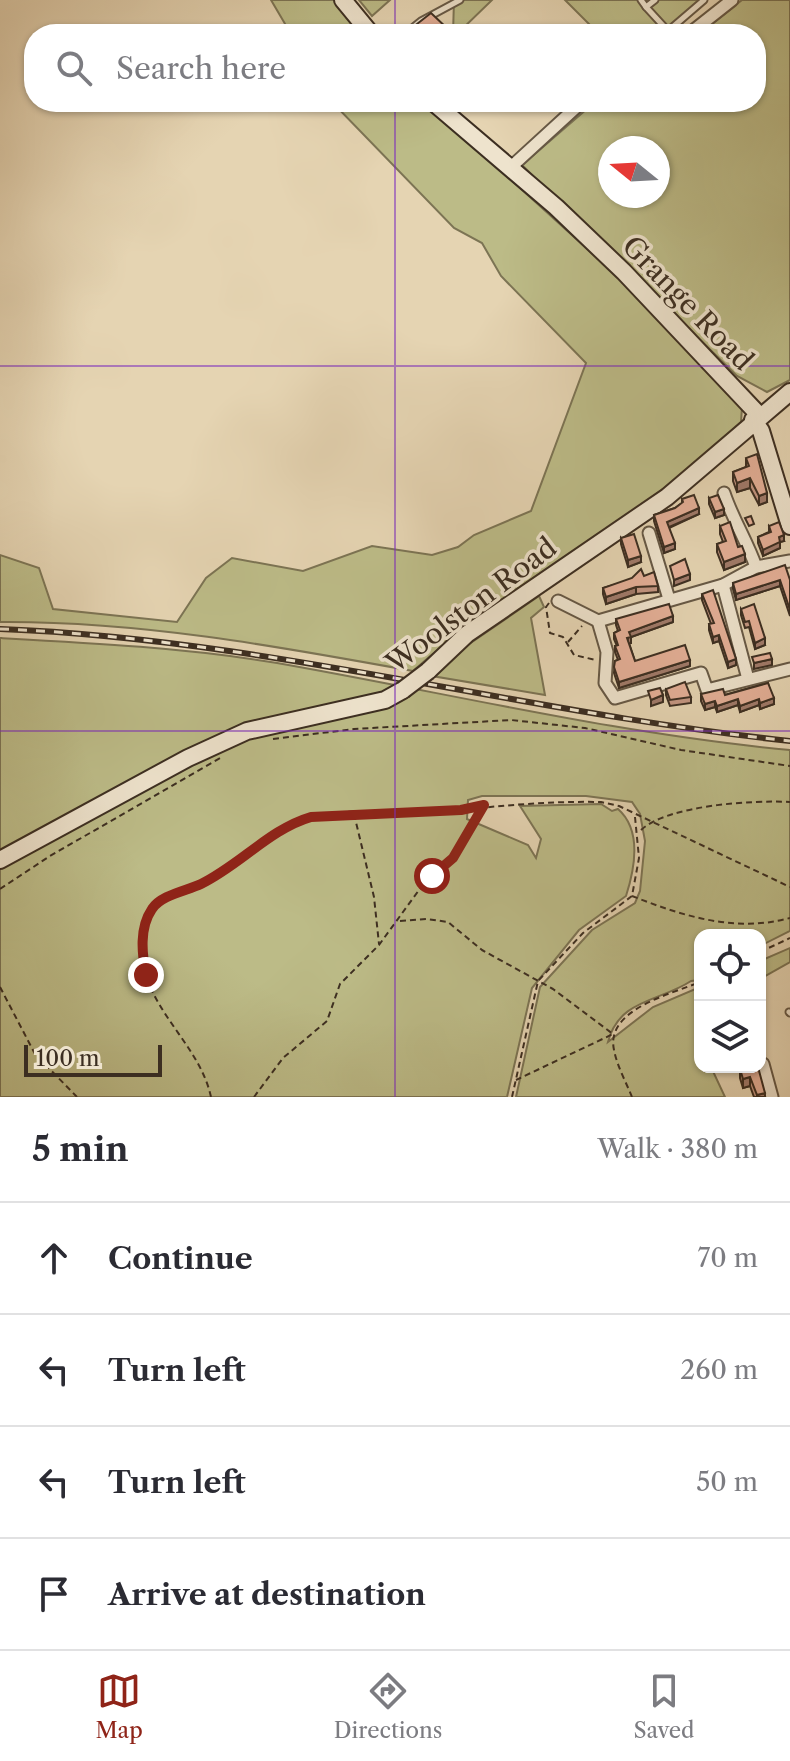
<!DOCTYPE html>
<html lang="en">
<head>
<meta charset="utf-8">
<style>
  :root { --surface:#fff; --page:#f7f7f7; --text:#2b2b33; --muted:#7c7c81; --line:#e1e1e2; --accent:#8f2418 }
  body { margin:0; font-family:"Libre Caslon Text",serif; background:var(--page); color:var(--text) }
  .controls { position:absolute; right:24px; bottom:24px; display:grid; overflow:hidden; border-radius:16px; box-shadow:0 2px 6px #0004 }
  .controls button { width:72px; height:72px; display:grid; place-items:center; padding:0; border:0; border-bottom:2px solid var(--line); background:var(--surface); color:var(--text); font:40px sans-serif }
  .compass { position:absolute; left:598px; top:136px; width:72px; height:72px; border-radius:50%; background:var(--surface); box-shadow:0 2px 6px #0004; rotate:288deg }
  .scale { position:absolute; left:24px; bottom:20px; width:138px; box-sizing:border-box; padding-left:8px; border:4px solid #3c2e21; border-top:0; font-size:22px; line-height:28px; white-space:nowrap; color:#3c2e21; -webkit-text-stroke:6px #eee3cd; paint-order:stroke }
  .stop { position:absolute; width:24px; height:24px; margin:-18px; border:6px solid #8f2418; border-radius:50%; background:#fff }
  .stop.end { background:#8f2418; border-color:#fff; box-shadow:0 2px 8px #0008 }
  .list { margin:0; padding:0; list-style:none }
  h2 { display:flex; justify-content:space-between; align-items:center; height:104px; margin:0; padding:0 32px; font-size:34px }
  h2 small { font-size:26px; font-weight:400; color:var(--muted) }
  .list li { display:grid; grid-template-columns:52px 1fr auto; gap:24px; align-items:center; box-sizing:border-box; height:112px; padding:0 32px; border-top:2px solid var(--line) }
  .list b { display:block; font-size:30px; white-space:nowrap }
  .list em { font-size:26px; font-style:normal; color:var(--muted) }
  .icon { flex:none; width:44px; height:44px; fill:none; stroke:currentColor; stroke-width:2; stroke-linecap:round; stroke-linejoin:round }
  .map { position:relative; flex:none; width:790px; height:1097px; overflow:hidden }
  .search { position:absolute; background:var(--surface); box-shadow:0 2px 6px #0004; left:24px; right:24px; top:24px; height:88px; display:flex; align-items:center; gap:20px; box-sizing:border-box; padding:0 28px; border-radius:32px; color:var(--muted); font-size:30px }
  .sheet { height:552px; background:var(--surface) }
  nav { display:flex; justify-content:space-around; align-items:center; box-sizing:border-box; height:112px; border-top:2px solid var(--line); background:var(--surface); font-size:22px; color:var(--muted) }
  nav a { display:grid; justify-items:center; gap:4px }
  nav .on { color:var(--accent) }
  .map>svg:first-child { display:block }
</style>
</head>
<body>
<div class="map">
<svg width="790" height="1097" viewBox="0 0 790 1097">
  <rect width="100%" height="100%" fill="#e5d4b2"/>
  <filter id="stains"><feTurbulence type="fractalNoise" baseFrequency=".0025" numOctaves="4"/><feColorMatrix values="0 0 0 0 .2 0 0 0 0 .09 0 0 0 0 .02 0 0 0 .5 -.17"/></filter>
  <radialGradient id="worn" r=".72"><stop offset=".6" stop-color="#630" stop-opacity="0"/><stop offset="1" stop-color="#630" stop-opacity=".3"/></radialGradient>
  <g fill="#bcbb87" stroke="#7c7454" stroke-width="2" fill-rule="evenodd">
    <path d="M 271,0 L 334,0 L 362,34 L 291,34 Z"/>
    <path d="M 359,0 L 390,0 L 372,16 Z"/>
    <path d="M 454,0 L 492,0 L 457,34 L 453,34 Z"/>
    <path d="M 565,0 L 706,0 L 666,34 L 599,34 Z"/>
    <path d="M 742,0 L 790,0 L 790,380 L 767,392 L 737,376 L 522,165 L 595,102 L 756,102 L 756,34 L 699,34 ZM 610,148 L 658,148 L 658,196 L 610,196 Z"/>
    <path d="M 332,102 L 425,102 L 637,294 L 742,407 L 741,422 C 644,519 516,579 413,671 C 276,646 139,621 0,622 L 0,555 L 39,568 L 53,609 L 177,622 L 206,578 L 232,558 L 303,571 L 372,546 L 432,555 L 458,547 L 474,535 L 531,511 L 586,363 L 501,276 L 482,243 L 454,228 Z"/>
    <path d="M 539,596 L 544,607 L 531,618 L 545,695 L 432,676 L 459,651 Z"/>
    <path d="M 0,638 C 92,643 186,648 277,663 C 448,693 617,734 790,750 L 790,931 L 760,946 L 760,935 L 700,935 L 700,980 L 691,981 C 659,1002 619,999 608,1042 L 653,1007 L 700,987 L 700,1067 L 711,1067 L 725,1097 L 516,1097 L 540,987 L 592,930 L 635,903 L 640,891 L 645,841 L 640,814 L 632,802 L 586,796 L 482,796 L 468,800 L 467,819 L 528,845 L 536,858 L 541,839 L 520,806 L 601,804 L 612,811 L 618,809 C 642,830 635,868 626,896 L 579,930 L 532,988 L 507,1097 L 0,1097 Z"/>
    <path d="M 790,948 L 790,962 L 760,979 L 760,961 Z"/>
  </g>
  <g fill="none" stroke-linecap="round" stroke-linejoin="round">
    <defs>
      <g id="lane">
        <path d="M 641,0 L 646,7"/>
        <path d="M 655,0 L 646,7 L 668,31 L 704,0"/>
        <path d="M 405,34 L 421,21 L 460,0"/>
        <path d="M 789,1012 L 790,1013"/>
      </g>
      <g id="street">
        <path d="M 689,34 L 732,0"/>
        <path d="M 510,168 L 582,102"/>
        <path d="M 724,493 C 733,520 747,541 756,567"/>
        <path d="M 649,533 L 669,599"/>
        <path d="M 790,561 L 756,567 L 723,585 L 598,621 L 607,652 L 605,683 L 615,698 L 701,673 L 707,690 L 790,669"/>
        <path d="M 723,585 L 748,679"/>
        <path d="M 558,601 L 598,621"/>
        <path d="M 760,1065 L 763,1064 L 772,1097"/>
      </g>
      <g id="secondary">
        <path d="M 343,0 L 371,34"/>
        <path d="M 433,102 L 556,207 L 624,272 L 759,415"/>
        <path d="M 753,420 L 761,431 L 790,526"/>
        <path d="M 428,671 L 467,634 L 667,497 L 790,392"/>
        <path d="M 0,860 L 188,758 L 247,731 L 385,700 L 403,690"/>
      </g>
    </defs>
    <use href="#lane" stroke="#665845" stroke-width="9"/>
    <use href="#street" stroke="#665845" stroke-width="15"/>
    <use href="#secondary" stroke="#3c2e21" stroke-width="20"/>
    <g stroke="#3c2e21" stroke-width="2" stroke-dasharray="6 4" stroke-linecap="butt">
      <path d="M 549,603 L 546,607 L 550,633 L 563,637 L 574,655 L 596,660"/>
      <path d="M 568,642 L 582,626"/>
      <path d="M 273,739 L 354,729 L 511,720 L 585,728 L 681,750 L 790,766"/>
      <path d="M 354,814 L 374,897 L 379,944"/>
      <path d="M 641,830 C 668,805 753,800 790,802"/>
      <path d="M 0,889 L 50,856 L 222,757"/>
      <path d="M 632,896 C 683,916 735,933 790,918"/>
      <path d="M 400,921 L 427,919 L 448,922 L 482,950 L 553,989 L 613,1034 L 516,1080"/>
      <path d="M 760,952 L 790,938"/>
      <path d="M 0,987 L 35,1054 L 77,1097"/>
      <path d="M 211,1097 C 199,1041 139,1005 142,944 C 144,895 176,898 211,879 C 240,864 262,837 291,823 C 332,803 414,816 461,810 C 507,805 553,801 601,802 L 619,806 L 790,887"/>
      <path d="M 254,1097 L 283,1058 L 327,1021 L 340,984 L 379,945 L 419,890 L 453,858 L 484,806"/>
      <path d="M 512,1097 L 538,981 L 583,933 L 632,896 L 639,858 L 635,817"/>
      <path d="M 632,1097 C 626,1082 617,1066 614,1050 C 605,1009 672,994 700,982"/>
    </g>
    <use href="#lane" stroke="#eee3cd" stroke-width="5"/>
    <use href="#street" stroke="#eee3cd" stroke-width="11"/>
    <use href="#secondary" stroke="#eee3cd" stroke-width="16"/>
    <defs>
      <path id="rail" d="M 0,629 C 267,639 525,713 790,741"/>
    </defs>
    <use href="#rail" stroke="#3c2e21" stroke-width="6"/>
    <use href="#rail" stroke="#eee3cd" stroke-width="3" stroke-dasharray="9" stroke-linecap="butt"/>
    <defs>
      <path id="secondary-bridge" d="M 403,690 L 428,671"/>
    </defs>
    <use href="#secondary-bridge" stroke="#3c2e21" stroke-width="20" stroke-linecap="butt"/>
    <use href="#secondary-bridge" stroke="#eee3cd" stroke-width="16"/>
  </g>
  <g fill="#c49682" stroke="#3c2e21" stroke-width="2">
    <path d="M 746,458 L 767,502 L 759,505 L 750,488 L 737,492 L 733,481 L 733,472 L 746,467 Z"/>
    <path d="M 709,498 L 724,515 L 715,518 L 709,504 Z"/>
    <path d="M 682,499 L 699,514 L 669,528 L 675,549 L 664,553 L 654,521 L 654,515 L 675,508 L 682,503 Z"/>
    <path d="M 720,526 L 738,547 L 745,562 L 724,570 L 717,552 L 717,544 L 723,542 L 720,534 Z"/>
    <path d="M 769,526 L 784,541 L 780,542 L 780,548 L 763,556 L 758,543 L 758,537 L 769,532 Z"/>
    <path d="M 621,538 L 641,562 L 628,567 L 621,544 Z"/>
    <path d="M 644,576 L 658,586 L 658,592 L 636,594 L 606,604 L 603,594 L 603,588 Z"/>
    <path d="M 790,580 L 790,616 L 780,586 L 736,600 L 733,589 L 733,583 Z"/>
    <path d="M 702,594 L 736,665 L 728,668 L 719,641 L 713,643 L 709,630 L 709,624 L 711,624 L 702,600 Z"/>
    <path d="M 741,609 L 765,645 L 755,649 L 749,627 L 745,628 L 741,615 Z"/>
    <path d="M 616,619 L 673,622 L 631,637 L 631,643 L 629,643 L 635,661 L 690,666 L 619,688 L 614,673 L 615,661 L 618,660 L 615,652 L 615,646 L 617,646 L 614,639 L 614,633 L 618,631 L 616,625 Z"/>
    <path d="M 768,683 L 774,704 L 760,709 L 759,705 L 740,712 L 738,705 L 717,712 L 715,707 L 705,710 L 701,701 L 701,694 L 725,695 Z"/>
    <path d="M 666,689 L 691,697 L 691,703 L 670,706 L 666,695 Z"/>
    <path d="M 747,1067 L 765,1097 L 754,1097 L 750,1086 L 743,1088 L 740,1078 L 740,1069 Z"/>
  </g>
  <g fill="#a07a6a" stroke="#3c2e21" stroke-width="2">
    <path d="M 750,478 L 750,488 L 737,492 L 737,483 Z"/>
    <path d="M 767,493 L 767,502 L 759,505 L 759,496 Z"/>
    <path d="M 699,508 L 699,514 L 667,528 L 667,522 Z"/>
    <path d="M 724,509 L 724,515 L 715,518 L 715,512 Z"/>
    <path d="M 784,535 L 784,541 L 780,542 L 780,548 L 763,556 L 763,550 L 779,537 Z"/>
    <path d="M 675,543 L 675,549 L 664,553 L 664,547 Z"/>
    <path d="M 745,554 L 745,562 L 724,570 L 724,562 Z"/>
    <path d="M 641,556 L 641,562 L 628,567 L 628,560 Z"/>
    <path d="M 690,574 L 690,580 L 674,586 L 674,580 Z"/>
    <path d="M 780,580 L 780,586 L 736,600 L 736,594 Z"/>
    <path d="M 636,587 L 636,594 L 606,604 L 606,597 Z"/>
    <path d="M 673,616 L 673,622 L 631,637 L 631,643 L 627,644 L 629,632 Z"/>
    <path d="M 719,635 L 719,641 L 713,643 L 713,637 Z"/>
    <path d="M 765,638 L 765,645 L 755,649 L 755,643 Z"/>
    <path d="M 736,659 L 736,665 L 728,668 L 728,662 Z"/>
    <path d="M 772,659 L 772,665 L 754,669 L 754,663 Z"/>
    <path d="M 690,660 L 690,666 L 619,688 L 619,682 Z"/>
    <path d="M 663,695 L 663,702 L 651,706 L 651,700 Z"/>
    <path d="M 774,698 L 774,704 L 760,709 L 760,703 Z"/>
    <path d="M 738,699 L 738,705 L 717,712 L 717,706 Z"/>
    <path d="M 759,699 L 759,705 L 740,712 L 740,706 Z"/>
    <path d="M 715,701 L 715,707 L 705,710 L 705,704 Z"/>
    <path d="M 750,1077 L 750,1086 L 743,1088 L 743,1079 Z"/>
    <path d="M 765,1093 L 765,1097 L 757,1097 L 757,1095 Z"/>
  </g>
  <g fill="#e4af97" stroke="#3c2e21" stroke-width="2">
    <path d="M 431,13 L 450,31 L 447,34 L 411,34 L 408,31 Z"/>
    <path d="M 757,454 L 767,493 L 759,496 L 750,478 L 737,483 L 733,472 L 749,466 L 746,458 Z"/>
    <path d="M 694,495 L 699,508 L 667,522 L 675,543 L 664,547 L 654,515 L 675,508 L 683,502 L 682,499 Z"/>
    <path d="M 718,495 L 724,509 L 715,512 L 709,498 Z"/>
    <path d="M 751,516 L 754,524 L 749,526 L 745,518 Z"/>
    <path d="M 730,522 L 738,547 L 742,546 L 745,554 L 724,562 L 717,544 L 726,541 L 720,526 Z"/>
    <path d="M 779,522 L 784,535 L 779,537 L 780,542 L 763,550 L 758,537 L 771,532 L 769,526 Z"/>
    <path d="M 634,534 L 641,556 L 628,560 L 621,538 Z"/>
    <path d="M 685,559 L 690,574 L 674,580 L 670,566 Z"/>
    <path d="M 785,565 L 790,580 L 790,610 L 780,580 L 736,594 L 733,583 Z"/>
    <path d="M 641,569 L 644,576 L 654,572 L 658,586 L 636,587 L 606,597 L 603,588 L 632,578 Z"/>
    <path d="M 713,590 L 736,659 L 728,662 L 719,635 L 713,637 L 709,624 L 714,623 L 702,594 Z"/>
    <path d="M 669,604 L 673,616 L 629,632 L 631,637 L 627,638 L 635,661 L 685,645 L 690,660 L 619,682 L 614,667 L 615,661 L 620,659 L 615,646 L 618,645 L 614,633 L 620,630 L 616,619 Z"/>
    <path d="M 754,604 L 765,638 L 755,643 L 749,621 L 745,622 L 741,609 Z"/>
    <path d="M 770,653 L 772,659 L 754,663 L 752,657 Z"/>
    <path d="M 685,682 L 691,697 L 670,700 L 666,689 Z"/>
    <path d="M 768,683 L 774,698 L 760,703 L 759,699 L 740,706 L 738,699 L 717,706 L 715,701 L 705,704 L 701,694 L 723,689 L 725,695 Z"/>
    <path d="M 660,688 L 663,695 L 651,700 L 648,691 Z"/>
    <path d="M 747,1067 L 758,1067 L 765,1093 L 757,1095 L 750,1077 L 743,1079 L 740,1069 Z"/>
  </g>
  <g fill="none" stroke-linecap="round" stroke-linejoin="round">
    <path stroke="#8f2418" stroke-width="10" d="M 146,975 C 142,954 139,928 152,909 C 161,895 186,891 201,884 C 240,865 270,829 311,817 L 461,810 L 484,805 L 453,858 L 432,876"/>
  </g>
  <path fill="none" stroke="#7b2cbf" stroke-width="2" stroke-opacity="0.55" d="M 395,0 L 395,34M 395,102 L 395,1097M 0,366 L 790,366M 0,731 L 790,731"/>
  <g text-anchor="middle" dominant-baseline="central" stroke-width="7" stroke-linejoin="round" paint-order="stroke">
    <g font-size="28" fill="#3c2e21" stroke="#eee3cd">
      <text transform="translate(688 303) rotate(46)">Grange Road</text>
      <text transform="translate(471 605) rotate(-37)">Woolston Road</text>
    </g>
  </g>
  <rect width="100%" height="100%" filter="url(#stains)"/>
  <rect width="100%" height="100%" fill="url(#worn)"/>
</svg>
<div class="controls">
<button><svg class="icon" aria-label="locate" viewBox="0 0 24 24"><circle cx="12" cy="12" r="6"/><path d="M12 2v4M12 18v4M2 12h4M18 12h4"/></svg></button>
<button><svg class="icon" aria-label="layers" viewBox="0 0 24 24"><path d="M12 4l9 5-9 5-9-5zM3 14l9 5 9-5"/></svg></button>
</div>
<svg class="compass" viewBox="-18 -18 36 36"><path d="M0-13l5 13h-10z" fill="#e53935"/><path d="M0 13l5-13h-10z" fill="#7c7c81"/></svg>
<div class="scale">100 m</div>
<div class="stop" style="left:432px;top:876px"></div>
<div class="stop end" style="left:146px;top:975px"></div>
<div class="search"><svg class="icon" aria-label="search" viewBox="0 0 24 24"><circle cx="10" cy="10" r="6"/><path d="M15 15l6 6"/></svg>Search here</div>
</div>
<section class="sheet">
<h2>5 min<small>Walk · 380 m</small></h2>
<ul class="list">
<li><svg class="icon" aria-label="ahead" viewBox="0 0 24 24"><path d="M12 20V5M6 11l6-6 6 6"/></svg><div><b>Continue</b></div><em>70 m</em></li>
<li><svg class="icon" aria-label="left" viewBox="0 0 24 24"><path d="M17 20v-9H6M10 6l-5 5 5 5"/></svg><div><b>Turn left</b></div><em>260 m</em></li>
<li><svg class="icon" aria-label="left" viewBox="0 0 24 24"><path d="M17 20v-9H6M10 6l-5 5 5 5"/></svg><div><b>Turn left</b></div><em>50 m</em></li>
<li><svg class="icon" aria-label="arrive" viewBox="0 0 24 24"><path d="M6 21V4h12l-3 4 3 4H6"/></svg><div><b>Arrive at destination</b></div></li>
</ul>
</section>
<nav>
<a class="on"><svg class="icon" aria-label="map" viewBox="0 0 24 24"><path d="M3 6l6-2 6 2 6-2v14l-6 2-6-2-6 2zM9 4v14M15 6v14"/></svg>Map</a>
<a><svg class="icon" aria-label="directions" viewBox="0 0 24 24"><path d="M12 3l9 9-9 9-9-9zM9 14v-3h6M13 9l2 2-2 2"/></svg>Directions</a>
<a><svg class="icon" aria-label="saved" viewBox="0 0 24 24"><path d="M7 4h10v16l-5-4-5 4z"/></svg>Saved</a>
</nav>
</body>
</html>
